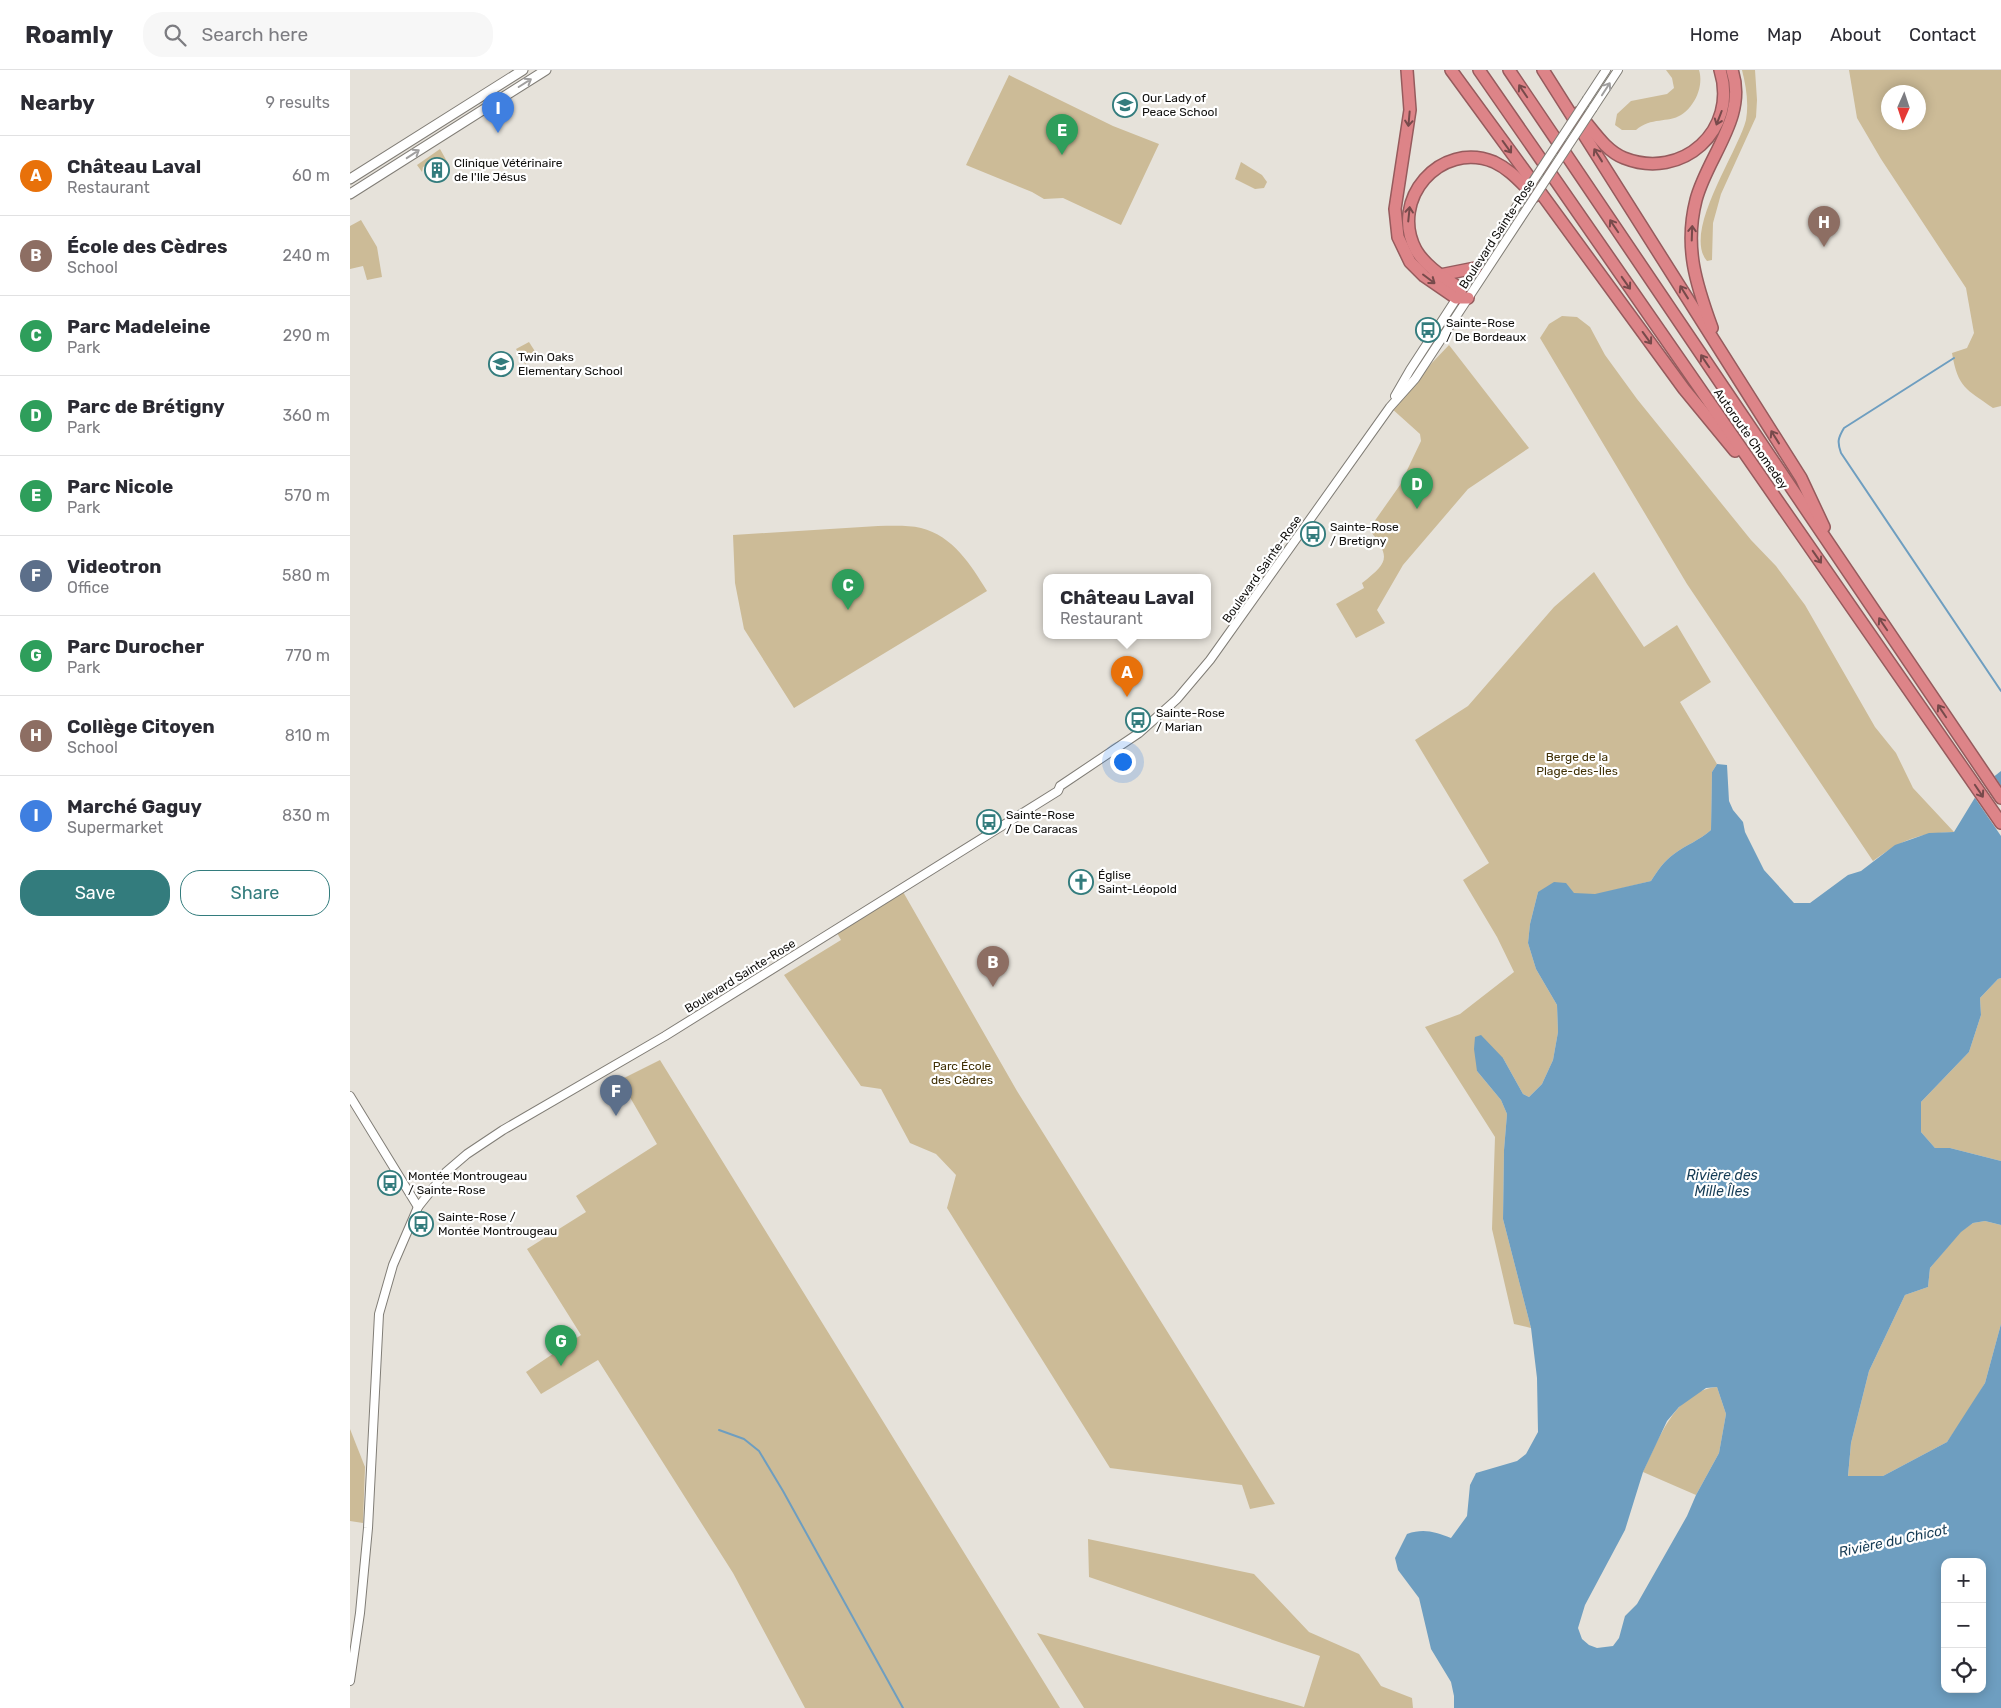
<!DOCTYPE html>
<html lang="en">
<head>
<meta charset="utf-8">
<style>
  :root { --surface:#fff; --page:#f7f7f7; --text:#2b2b33; --muted:#7c7c81; --line:#e1e1e2; --accent:#337c7d }
  body { margin:0; font-family:Rubik,sans-serif; background:var(--page); color:var(--text) }
  .controls { position:absolute; right:15px; bottom:15px; display:grid; overflow:hidden; border-radius:10px; box-shadow:0 2px 12px #0003 }
  .controls button { width:45px; height:45px; display:grid; place-items:center; padding:0; border:0; border-bottom:1px solid var(--line); background:var(--surface); color:var(--text); font:25px sans-serif }
  .compass { position:absolute; left:1531px; top:15px; width:45px; height:45px; border-radius:50%; background:var(--surface); box-shadow:0 2px 12px #0003; rotate:183deg }
  .you { position:absolute; left:772px; top:691px; width:18px; height:18px; margin:-12px; border:4px solid #fff; border-radius:50%; background:#1a73e8; box-shadow:0 0 0 8px #1a73e833 }
  .badge { display:grid; place-items:center; width:32px; height:32px; border-radius:50%; background:var(--accent); color:#fff; font-size:16px; font-weight:700 }
  .pin { position:absolute; translate:-50% -41px; filter:drop-shadow(0 1px 2px #0008) }
  .pin::after { content:''; position:absolute; top:26px; width:18px; height:15px; background:inherit; clip-path:polygon(0 0,100% 0,50% 100%) }
  .popup { position:absolute; left:693px; top:504px; width:168px; height:65px; box-sizing:border-box; display:grid; place-content:center; border-radius:10px; background:var(--surface); filter:drop-shadow(0 1px 4px #0005); font-size:16px; white-space:nowrap; color:var(--muted) }
  .popup b { font-size:19px; color:var(--text) }
  .popup::after { content:''; position:absolute; left:50%; top:100%; margin-left:-10px; border:10px solid transparent; border-top-color:var(--surface) }
  .list { margin:0; padding:0; list-style:none }
  h2 { display:flex; justify-content:space-between; align-items:center; height:65px; margin:0; padding:0 20px; font-size:21px }
  h2 small { font-size:16px; font-weight:400; color:var(--muted) }
  .list li { display:grid; grid-template-columns:32px 1fr auto; gap:15px; align-items:center; box-sizing:border-box; height:80px; padding:0 20px; border-top:1px solid var(--line) }
  .list b { display:block; font-size:19px; white-space:nowrap }
  .list p { margin:0; font-size:16px; white-space:nowrap; color:var(--muted) }
  .list em { font-size:16px; font-style:normal; color:var(--muted) }
  .actions { display:flex; gap:10px; padding:15px 20px }
  .actions a { flex:1; padding:11px 0; border:1px solid var(--accent); border-radius:20px; text-align:center; font-size:18px; color:var(--accent) }
  .actions .main { background:var(--accent); color:#fff }
  .icon { flex:none; width:28px; height:28px; fill:none; stroke:currentColor; stroke-width:2; stroke-linecap:round; stroke-linejoin:round }
  .map { position:relative; flex:none; width:1651px; height:1638px; overflow:hidden }
  header { display:flex; align-items:center; gap:30px; box-sizing:border-box; height:70px; padding:0 25px; background:var(--surface); border-bottom:1px solid var(--line) }
  header strong { font-size:24px }
  nav { display:flex; gap:28px; margin-inline-start:auto; font-size:18px }
  .search { width:350px; height:45px; background:var(--page); display:flex; align-items:center; gap:12px; box-sizing:border-box; padding:0 18px; border-radius:20px; color:var(--muted); font-size:19px }
  main { display:flex }
  aside { flex:1; background:var(--surface) }
  .map>svg:first-child { display:block }
</style>
</head>
<body>
<header>
<strong>Roamly</strong>
<div class="search"><svg class="icon" aria-label="search" viewBox="0 0 24 24"><circle cx="10" cy="10" r="6"/><path d="M15 15l6 6"/></svg>Search here</div>
<nav><a>Home</a><a>Map</a><a>About</a><a>Contact</a></nav>
</header>
<main>
<aside>
<h2>Nearby<small>9 results</small></h2>
<ul class="list">
<li><span class="badge" style="background:#e8710a">A</span><div><b>Château Laval</b><p>Restaurant</p></div><em>60 m</em></li>
<li><span class="badge" style="background:#8d6e63">B</span><div><b>École des Cèdres</b><p>School</p></div><em>240 m</em></li>
<li><span class="badge" style="background:#2e9e5b">C</span><div><b>Parc Madeleine</b><p>Park</p></div><em>290 m</em></li>
<li><span class="badge" style="background:#2e9e5b">D</span><div><b>Parc de Brétigny</b><p>Park</p></div><em>360 m</em></li>
<li><span class="badge" style="background:#2e9e5b">E</span><div><b>Parc Nicole</b><p>Park</p></div><em>570 m</em></li>
<li><span class="badge" style="background:#5c6f8a">F</span><div><b>Videotron</b><p>Office</p></div><em>580 m</em></li>
<li><span class="badge" style="background:#2e9e5b">G</span><div><b>Parc Durocher</b><p>Park</p></div><em>770 m</em></li>
<li><span class="badge" style="background:#8d6e63">H</span><div><b>Collège Citoyen</b><p>School</p></div><em>810 m</em></li>
<li><span class="badge" style="background:#3f7fe0">I</span><div><b>Marché Gaguy</b><p>Supermarket</p></div><em>830 m</em></li>
</ul>
<div class="actions"><a class="main">Save</a><a>Share</a></div>
</aside>
<div class="map">
<svg width="1651" height="1638" viewBox="0 0 1651 1638">
  <rect width="100%" height="100%" fill="#e6e2da"/>
  <g fill="#ccbb97" fill-rule="evenodd">
    <path d="M 1316,0 L 1349,0 C 1354,16 1345,36 1331,45 C 1318,53 1301,47 1286,60 L 1272,60 L 1265,55 L 1267,44 L 1281,31 L 1317,24 L 1324,18 L 1322,8 Z"/>
    <path d="M 1392,0 L 1405,0 L 1407,30 L 1406,47 L 1371,124 L 1363,153 L 1362,190 L 1357,191 C 1332,162 1388,82 1396,50 C 1399,33 1396,16 1392,0 Z"/>
    <path d="M 1499,0 L 1651,0 L 1651,336 L 1643,338 C 1616,319 1608,318 1602,283 L 1617,278 L 1624,263 L 1616,218 L 1531,89 L 1507,48 ZM 1538,22 L 1568,22 L 1568,52 L 1538,52 Z"/>
    <path d="M 659,5 L 763,56 L 809,74 L 771,155 L 713,128 L 694,129 L 682,122 L 616,95 Z"/>
    <path d="M 90,79 L 99,95 L 95,97 L 89,89 L 73,97 L 72,102 L 67,95 Z"/>
    <path d="M 891,92 L 912,105 L 917,112 L 914,118 L 905,119 L 885,109 Z"/>
    <path d="M 11,150 L 27,177 L 32,207 L 17,210 L 13,196 L 0,199 L 0,156 Z"/>
    <path d="M 1212,246 L 1227,247 L 1240,257 L 1255,285 L 1287,329 L 1401,470 L 1426,496 L 1455,535 L 1525,657 L 1546,683 L 1563,718 L 1604,762 C 1568,763 1552,770 1523,791 L 1337,514 L 1190,268 L 1199,254 Z"/>
    <path d="M 179,272 L 188,286 L 175,294 L 166,279 Z"/>
    <path d="M 1099,275 L 1179,378 L 1118,419 L 1053,495 L 1027,540 L 1035,553 L 1006,568 L 986,534 L 1014,518 L 1012,513 C 1040,491 1040,487 1019,459 L 1050,415 L 1071,371 L 1070,364 L 1040,337 Z"/>
    <path d="M 528,456 C 542,456 558,455 571,458 C 603,466 621,495 637,521 L 444,638 L 394,559 L 385,513 L 383,465 Z"/>
    <path d="M 1244,502 L 1294,577 L 1327,555 L 1361,612 L 1330,632 L 1367,694 L 1362,702 L 1361,760 C 1350,770 1336,775 1324,784 C 1314,791 1308,800 1301,811 L 1245,825 L 1188,822 L 1180,854 L 1178,873 L 1186,899 L 1207,935 L 1208,962 L 1203,990 L 1192,1014 L 1179,1027 L 1173,1024 L 1153,988 L 1127,1001 L 1151,1030 L 1157,1044 L 1154,1080 L 1153,1149 L 1181,1258 L 1164,1254 L 1142,1159 L 1145,1067 L 1075,957 L 1110,944 L 1164,902 L 1147,867 L 1113,810 L 1139,793 L 1065,670 L 1118,636 L 1204,537 Z"/>
    <path d="M 552,820 L 667,1021 L 925,1434 L 900,1439 L 892,1415 L 760,1398 L 597,1138 L 606,1105 L 586,1084 L 560,1073 L 531,1019 L 511,1016 L 434,905 L 491,870 L 486,861 Z"/>
    <path d="M 1651,908 L 1651,1091 L 1600,1078 L 1585,1078 L 1571,1062 L 1571,1032 L 1619,982 L 1631,945 L 1630,928 L 1648,909 Z"/>
    <path d="M 310,990 L 710,1638 L 455,1638 L 383,1503 L 248,1290 L 191,1324 L 176,1302 L 231,1265 L 177,1179 L 236,1142 L 226,1126 L 307,1074 L 270,1010 Z"/>
    <path d="M 1635,1151 L 1651,1155 L 1651,1254 L 1635,1313 L 1619,1340 L 1597,1372 L 1533,1406 L 1498,1407 L 1501,1373 L 1519,1301 L 1555,1225 L 1578,1217 L 1580,1198 L 1610,1162 L 1623,1153 Z"/>
    <path d="M 1367,1317 L 1376,1344 L 1369,1383 L 1346,1425 L 1293,1402 C 1309,1369 1325,1321 1367,1317 Z"/>
    <path d="M 0,1359 L 15,1397 L 13,1453 L 0,1451 Z"/>
    <path d="M 738,1469 L 904,1504 L 959,1562 L 1009,1584 L 1031,1616 L 1062,1628 L 1063,1638 L 734,1638 L 687,1563 L 954,1637 L 970,1586 L 739,1507 Z"/>
  </g>
  <path fill="#6e9ec0" fill-rule="evenodd" d="M 1367,694 L 1377,695 L 1379,731 L 1383,740 L 1393,752 L 1395,762 L 1414,800 L 1444,833 L 1460,833 L 1498,805 L 1511,801 L 1545,775 L 1579,763 L 1604,762 L 1632,716 L 1651,701 L 1651,908 L 1648,909 L 1630,928 L 1631,945 L 1619,982 L 1571,1032 L 1571,1062 L 1585,1078 L 1600,1078 L 1651,1091 L 1651,1155 L 1635,1151 L 1623,1153 L 1611,1162 L 1580,1198 L 1578,1217 L 1555,1225 L 1519,1301 L 1501,1373 L 1498,1406 L 1533,1406 L 1597,1372 L 1635,1313 L 1651,1254 L 1651,1638 L 1104,1638 L 1104,1626 L 1101,1612 L 1081,1579 L 1069,1528 L 1048,1500 L 1045,1488 L 1057,1464 C 1074,1458 1085,1462 1101,1468 L 1117,1446 L 1120,1415 L 1126,1403 L 1167,1391 L 1176,1384 L 1188,1362 L 1187,1308 L 1181,1258 L 1153,1149 L 1154,1080 L 1157,1044 L 1151,1030 L 1127,1001 L 1124,979 L 1125,967 L 1131,965 L 1153,988 L 1173,1024 L 1179,1027 L 1192,1014 L 1203,990 L 1208,962 L 1207,935 L 1186,899 L 1178,873 L 1180,854 L 1188,822 L 1204,812 L 1216,813 L 1224,823 L 1245,824 L 1301,811 C 1308,800 1314,791 1324,784 C 1336,775 1350,770 1361,760 L 1362,702 ZM 1367,1317 L 1376,1344 L 1369,1383 L 1346,1425 L 1337,1446 L 1287,1534 L 1275,1546 L 1269,1568 L 1263,1576 L 1247,1578 L 1239,1575 L 1232,1569 L 1228,1558 L 1235,1535 L 1275,1460 L 1293,1402 L 1317,1351 L 1329,1337 L 1356,1318 ZM 1595,1492 L 1632,1492 L 1632,1619 L 1595,1619 Z"/>
  <path fill="#e6e2da" d="M 1643,704 L 1651,716 L 1651,766 L 1623,725 L 1630,714 Z"/>
  <g fill="none" stroke-linecap="round" stroke-linejoin="round">
    <g stroke="#6e9ec0" stroke-width="2">
      <path d="M 1604,288 L 1494,358 C 1488,368 1487,372 1491,383 L 1651,621"/>
      <path d="M 369,1360 L 394,1369 L 409,1381 L 433,1421 L 553,1638"/>
    </g>
    <defs>
      <g id="tertiary">
        <path d="M 1237,29 L 1256,0"/>
        <path d="M 1243,38 L 1268,0"/>
        <path d="M 1045,326 L 1060,300 L 1172,128"/>
        <path d="M 0,1026 L 68,1137"/>
        <path d="M 0,1611 L 10,1543 L 18,1458 L 29,1244 L 43,1195 L 68,1137 L 96,1102 L 117,1084 L 153,1060 L 315,966 L 708,721 L 710,716 L 789,663 L 827,629 L 860,590 L 1040,337 L 1065,309 L 1178,137"/>
      </g>
      <g id="secondary">
        <path d="M 0,109 L 173,0"/>
        <path d="M 0,124 L 196,0"/>
      </g>
      <g id="motorway">
        <path d="M 1057,0 L 1060,40 L 1045,139 L 1048,167 L 1060,192 L 1074,206 L 1106,228 L 1118,228"/>
        <path d="M 1101,0 L 1334,319 L 1385,381"/>
        <path d="M 1129,0 L 1651,753"/>
        <path d="M 1159,0 L 1651,728"/>
        <path d="M 1193,0 L 1451,408 L 1474,457"/>
        <path d="M 1228,43 C 1242,58 1254,80 1274,88 C 1332,111 1389,60 1370,0"/>
        <path d="M 1090,205 L 1125,198"/>
        <path d="M 1111,219 C 1095,208 1076,197 1066,180 C 1039,130 1090,70 1144,92 C 1161,100 1171,113 1185,126"/>
        <path d="M 1362,258 C 1346,214 1334,177 1346,130 C 1357,87 1398,47 1382,0"/>
      </g>
    </defs>
    <use href="#tertiary" stroke="#807d76" stroke-width="10"/>
    <use href="#secondary" stroke="#807d76" stroke-width="11"/>
    <use href="#motorway" stroke="#965b5d" stroke-width="14"/>
    <use href="#tertiary" stroke="#fff" stroke-width="8"/>
    <use href="#secondary" stroke="#fff" stroke-width="9"/>
    <use href="#motorway" stroke="#dd8488" stroke-width="11"/>
    <defs>
      <g id="tertiary-bridge">
        <path d="M 1172,128 L 1237,29"/>
        <path d="M 1178,137 L 1243,38"/>
      </g>
    </defs>
    <use href="#tertiary-bridge" stroke="#807d76" stroke-width="10" stroke-linecap="butt"/>
    <use href="#tertiary-bridge" stroke="#fff" stroke-width="8"/>
  </g>
  <defs><path id="oneway-shaft" d="M-6 0H5M1.5-3L5.5 0L1.5 3" fill="none" stroke-width="1.6" stroke-linecap="round" stroke-linejoin="round" transform="scale(1.25)"/></defs>
  <g stroke="#a09f9f">
    <use href="#oneway-shaft" transform="translate(175 13) rotate(-32)"/>
    <use href="#oneway-shaft" transform="translate(1256 19) rotate(-57)"/>
    <use href="#oneway-shaft" transform="translate(63 84) rotate(-33)"/>
  </g>
  <g stroke="#774a4b">
    <use href="#oneway-shaft" transform="translate(1173 21) rotate(-124)"/>
    <use href="#oneway-shaft" transform="translate(1369 48) rotate(111)"/>
    <use href="#oneway-shaft" transform="translate(1059 49) rotate(95)"/>
    <use href="#oneway-shaft" transform="translate(1157 77) rotate(54)"/>
    <use href="#oneway-shaft" transform="translate(1248 85) rotate(-122)"/>
    <use href="#oneway-shaft" transform="translate(1059 144) rotate(-84)"/>
    <use href="#oneway-shaft" transform="translate(1264 156) rotate(-124)"/>
    <use href="#oneway-shaft" transform="translate(1342 163) rotate(-88)"/>
    <use href="#oneway-shaft" transform="translate(1079 209) rotate(37)"/>
    <use href="#oneway-shaft" transform="translate(1276 213) rotate(55)"/>
    <use href="#oneway-shaft" transform="translate(1334 222) rotate(-122)"/>
    <use href="#oneway-shaft" transform="translate(1297 268) rotate(54)"/>
    <use href="#oneway-shaft" transform="translate(1355 291) rotate(-124)"/>
    <use href="#oneway-shaft" transform="translate(1425 367) rotate(-122)"/>
    <use href="#oneway-shaft" transform="translate(1467 487) rotate(55)"/>
    <use href="#oneway-shaft" transform="translate(1533 554) rotate(-124)"/>
    <use href="#oneway-shaft" transform="translate(1592 641) rotate(-124)"/>
    <use href="#oneway-shaft" transform="translate(1629 721) rotate(56)"/>
  </g>
  <defs>
    <symbol id="school-ring" viewBox="-11 -11 22 22"><circle r="9.5" fill="#fff" stroke="#337c7d" stroke-width="1.5"/><path d="M0-5L7-2L0 1L-7-2ZM-4 1L0 2.5L4 1V4Q0 6-4 4Z" fill="#337c7d"/></symbol>
    <symbol id="building-ring" viewBox="-11 -11 22 22"><circle r="9.5" fill="#fff" stroke="#337c7d" stroke-width="1.5"/><path d="M-4-6H4V6H1V3H-1V6H-4ZM-2.5-4.3h1.7v1.8h-1.7ZM.8-4.3h1.7v1.8H.8ZM-2.5-1h1.7V.8h-1.7ZM.8-1h1.7V.8H.8Z" fill="#337c7d"/></symbol>
    <symbol id="bus-ring" viewBox="-11 -11 22 22"><circle r="9.5" fill="#fff" stroke="#337c7d" stroke-width="1.5"/><path d="M-5-6H5V4H4V6H2V4H-2V6H-4V4H-5ZM-3.5-4V0h7V-4ZM-3.5 1.2v1.5H-2V1.2ZM2 1.2v1.5H3.5V1.2Z" fill="#337c7d"/></symbol>
    <symbol id="church-ring" viewBox="-11 -11 22 22"><circle r="9.5" fill="#fff" stroke="#337c7d" stroke-width="1.5"/><path d="M-1.2-6h2.4v3.5h3.3v2.4h-3.3V6h-2.4V-.1h-3.3v-2.4h3.3Z" fill="#337c7d"/></symbol>
  </defs>
  <g fill-rule="evenodd">
    <use href="#school-ring" x="761" y="21" width="28" height="28"/>
    <use href="#building-ring" x="73" y="86" width="28" height="28"/>
    <use href="#bus-ring" x="1064" y="246" width="28" height="28"/>
    <use href="#school-ring" x="137" y="280" width="28" height="28"/>
    <use href="#bus-ring" x="949" y="450" width="28" height="28"/>
    <use href="#bus-ring" x="774" y="636" width="28" height="28"/>
    <use href="#bus-ring" x="625" y="738" width="28" height="28"/>
    <use href="#church-ring" x="717" y="798" width="28" height="28"/>
    <use href="#bus-ring" x="26" y="1099" width="28" height="28"/>
    <use href="#bus-ring" x="57" y="1140" width="28" height="28"/>
  </g>
  <g text-anchor="middle" dominant-baseline="central" stroke-width="4.5" stroke-linejoin="round" paint-order="stroke">
    <g font-size="12" fill="#11100e" stroke="#fff" text-anchor="start">
      <text x="792" y="28">Our Lady of<tspan x="792" dy="14">Peace School</tspan></text>
      <text x="104" y="93">Clinique Vétérinaire<tspan x="104" dy="14">de I'Ile Jésus</tspan></text>
      <text x="1096" y="253">Sainte-Rose<tspan x="1096" dy="14">/ De Bordeaux</tspan></text>
      <text x="168" y="287">Twin Oaks<tspan x="168" dy="14">Elementary School</tspan></text>
      <text x="980" y="457">Sainte-Rose<tspan x="980" dy="14">/ Bretigny</tspan></text>
      <text x="806" y="643">Sainte-Rose<tspan x="806" dy="14">/ Marian</tspan></text>
      <text x="656" y="745">Sainte-Rose<tspan x="656" dy="14">/ De Caracas</tspan></text>
      <text x="748" y="805">Église<tspan x="748" dy="14">Saint-Léopold</tspan></text>
      <text x="58" y="1106">Montée Montrougeau<tspan x="58" dy="14">/ Sainte-Rose</tspan></text>
      <text x="88" y="1147">Sainte-Rose /<tspan x="88" dy="14">Montée Montrougeau</tspan></text>
    </g>
    <g font-size="12" fill="#11100e" stroke="#fff">
      <text transform="translate(1147 164) rotate(-57)">Boulevard Sainte-Rose</text>
      <text transform="translate(1401 369) rotate(55)">Autoroute Chomedey</text>
      <text transform="translate(912 499) rotate(-55)">Boulevard Sainte-Rose</text>
      <text transform="translate(390 906) rotate(-32)">Boulevard Sainte-Rose</text>
    </g>
    <g font-size="12" fill="#413106" stroke="#fff">
      <text x="1227" y="687">Berge de la<tspan x="1227" dy="14">Plage-des-Îles</tspan></text>
      <text x="612" y="996">Parc École<tspan x="612" dy="14">des Cèdres</tspan></text>
    </g>
    <g font-size="14" font-style="italic" fill="#173d56" stroke="#fff">
      <text x="1372" y="1105">Rivière des<tspan x="1372" dy="16">Mille Îles</tspan></text>
      <text transform="translate(1543 1471) rotate(-12)">Rivière du Chicot</text>
    </g>
  </g>
</svg>
<div class="controls">
<button>+</button>
<button>−</button>
<button><svg class="icon" aria-label="locate" viewBox="0 0 24 24"><circle cx="12" cy="12" r="6"/><path d="M12 2v4M12 18v4M2 12h4M18 12h4"/></svg></button>
</div>
<svg class="compass" viewBox="-18 -18 36 36"><path d="M0-13l5 13h-10z" fill="#e53935"/><path d="M0 13l5-13h-10z" fill="#7c7c81"/></svg>
<div class="you"></div>
<div class="pin badge" style="left:777px;top:627px;background:#e8710a">A</div>
<div class="popup"><b>Château Laval</b>Restaurant</div>
<div class="pin badge" style="left:643px;top:917px;background:#8d6e63">B</div>
<div class="pin badge" style="left:498px;top:540px;background:#2e9e5b">C</div>
<div class="pin badge" style="left:1067px;top:439px;background:#2e9e5b">D</div>
<div class="pin badge" style="left:712px;top:85px;background:#2e9e5b">E</div>
<div class="pin badge" style="left:266px;top:1046px;background:#5c6f8a">F</div>
<div class="pin badge" style="left:211px;top:1296px;background:#2e9e5b">G</div>
<div class="pin badge" style="left:1474px;top:177px;background:#8d6e63">H</div>
<div class="pin badge" style="left:148px;top:63px;background:#3f7fe0">I</div>
</div>
</main>
</body>
</html>
